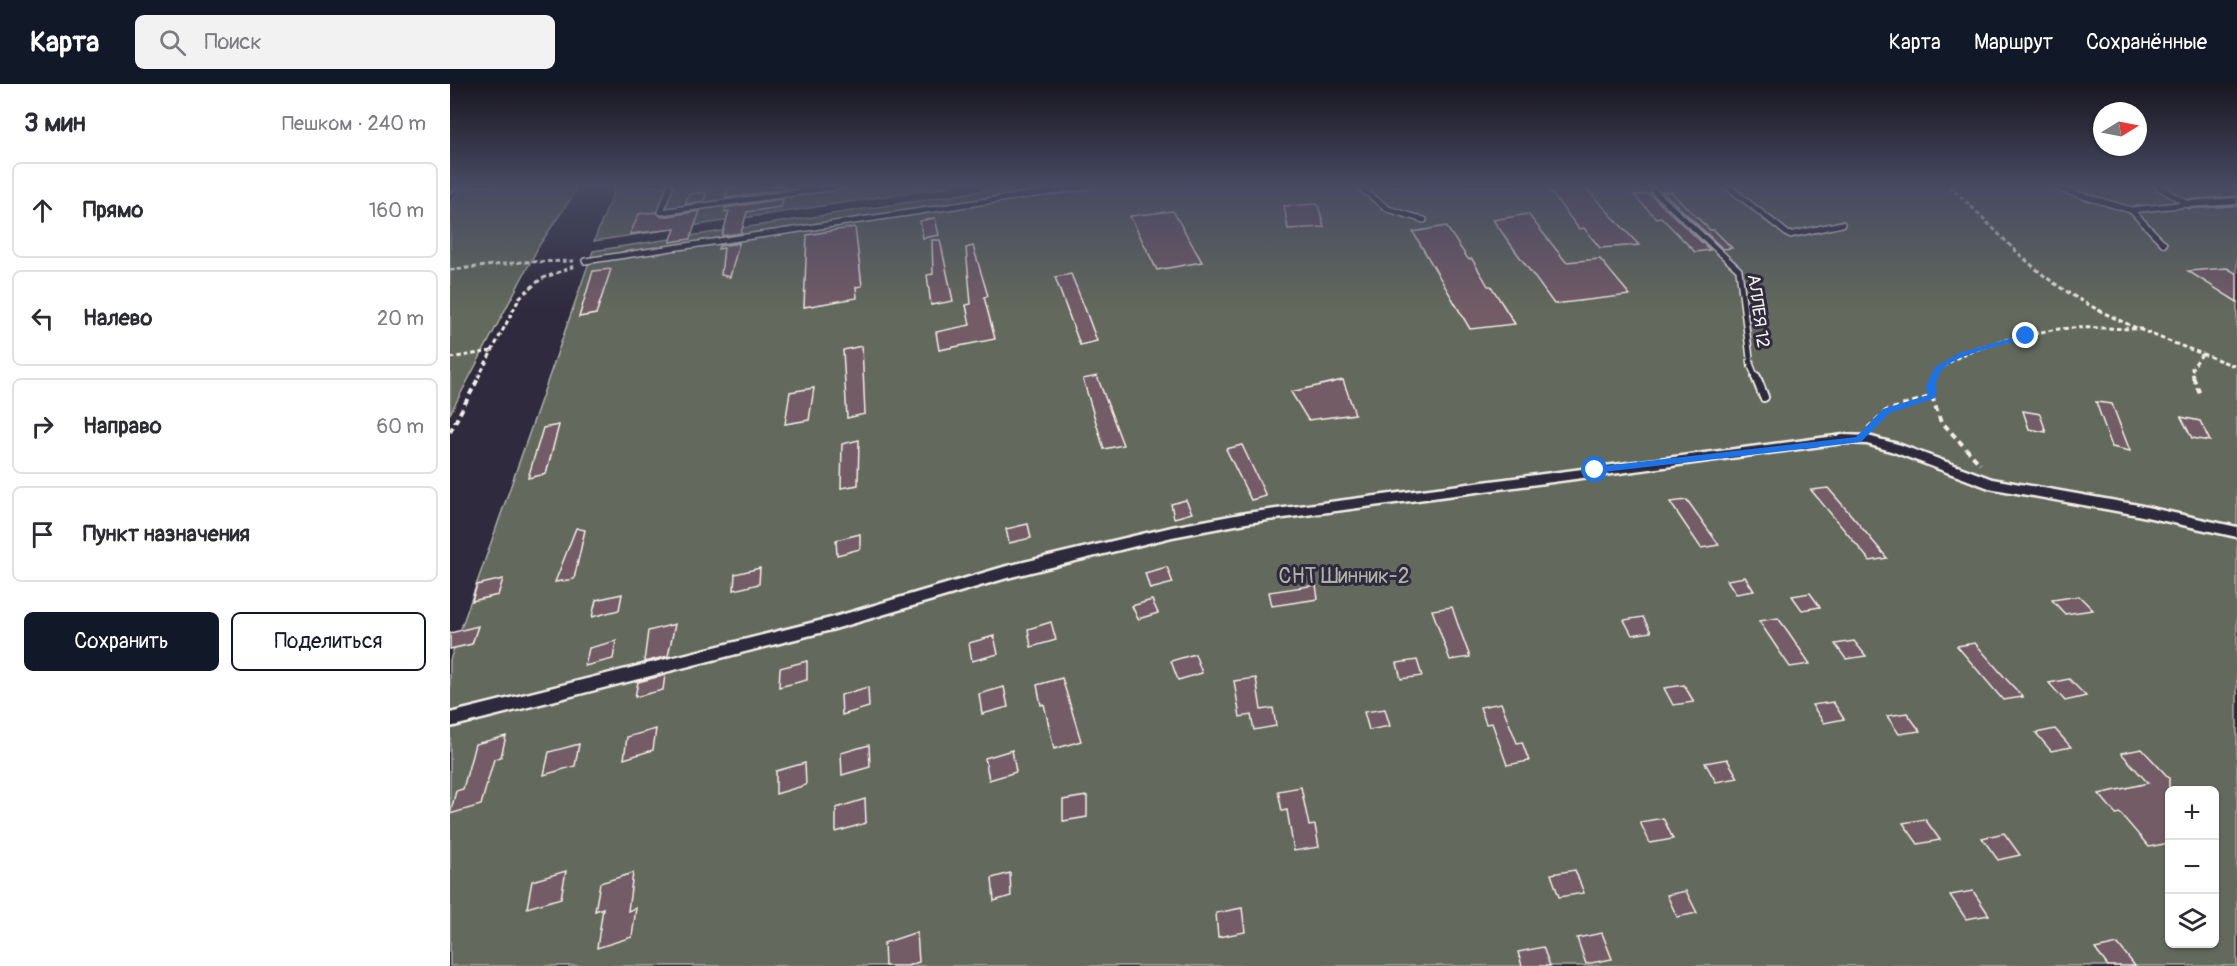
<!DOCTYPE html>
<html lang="ru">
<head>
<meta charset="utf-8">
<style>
  :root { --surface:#fff; --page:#f2f2f3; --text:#2b2b33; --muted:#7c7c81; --line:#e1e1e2; --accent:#111827 }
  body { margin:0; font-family:Pangolin,sans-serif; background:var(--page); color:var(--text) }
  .controls { position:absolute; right:18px; bottom:18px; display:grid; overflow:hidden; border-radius:9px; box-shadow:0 2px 4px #0004 }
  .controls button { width:54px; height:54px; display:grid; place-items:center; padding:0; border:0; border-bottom:2px solid var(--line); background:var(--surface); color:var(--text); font:30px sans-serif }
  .compass { position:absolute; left:1643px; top:18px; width:54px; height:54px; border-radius:50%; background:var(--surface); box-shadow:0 2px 4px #0004; rotate:80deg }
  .stop { position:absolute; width:18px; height:18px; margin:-14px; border:4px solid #1a73e8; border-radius:50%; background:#fff }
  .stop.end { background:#1a73e8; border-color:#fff; box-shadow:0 2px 6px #0008 }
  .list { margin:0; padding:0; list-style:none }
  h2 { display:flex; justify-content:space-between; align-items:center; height:78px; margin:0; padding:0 24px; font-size:26px }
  h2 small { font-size:20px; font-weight:400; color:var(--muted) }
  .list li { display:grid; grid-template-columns:39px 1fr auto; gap:18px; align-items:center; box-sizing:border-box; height:96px; margin:0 12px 12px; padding:0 12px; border:2px solid var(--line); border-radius:9px }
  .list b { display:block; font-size:22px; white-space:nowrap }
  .list em { font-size:20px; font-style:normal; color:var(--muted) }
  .actions { display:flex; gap:12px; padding:18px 24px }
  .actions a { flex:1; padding:14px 0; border:2px solid var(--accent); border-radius:9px; text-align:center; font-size:21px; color:var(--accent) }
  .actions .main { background:var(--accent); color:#fff }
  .icon { flex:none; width:33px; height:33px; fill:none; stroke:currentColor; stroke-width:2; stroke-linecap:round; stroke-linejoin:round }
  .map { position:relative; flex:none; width:1787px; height:882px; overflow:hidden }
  header { display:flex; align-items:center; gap:36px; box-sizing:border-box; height:84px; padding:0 30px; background:var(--accent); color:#fff }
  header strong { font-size:28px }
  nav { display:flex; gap:33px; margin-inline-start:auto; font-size:21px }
  .search { width:420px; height:54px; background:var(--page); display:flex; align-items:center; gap:15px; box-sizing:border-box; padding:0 21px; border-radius:9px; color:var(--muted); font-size:22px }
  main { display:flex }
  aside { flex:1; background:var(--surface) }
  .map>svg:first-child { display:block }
</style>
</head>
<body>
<header>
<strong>Карта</strong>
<div class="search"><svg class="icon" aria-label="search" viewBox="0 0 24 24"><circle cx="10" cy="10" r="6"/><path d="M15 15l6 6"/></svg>Поиск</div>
<nav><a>Карта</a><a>Маршрут</a><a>Сохранённые</a></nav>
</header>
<main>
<aside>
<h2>3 мин<small>Пешком · 240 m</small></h2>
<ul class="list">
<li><svg class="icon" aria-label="ahead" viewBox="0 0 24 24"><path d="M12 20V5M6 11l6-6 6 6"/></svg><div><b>Прямо</b></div><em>160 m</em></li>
<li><svg class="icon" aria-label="left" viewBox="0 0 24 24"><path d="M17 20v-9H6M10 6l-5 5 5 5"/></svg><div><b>Налево</b></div><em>20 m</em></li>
<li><svg class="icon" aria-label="right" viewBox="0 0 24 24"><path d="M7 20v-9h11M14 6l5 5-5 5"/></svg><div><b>Направо</b></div><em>60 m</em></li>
<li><svg class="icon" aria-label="arrive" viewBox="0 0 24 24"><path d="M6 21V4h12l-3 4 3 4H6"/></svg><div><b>Пункт назначения</b></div></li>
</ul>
<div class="actions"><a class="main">Сохранить</a><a>Поделиться</a></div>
</aside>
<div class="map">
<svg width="1787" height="882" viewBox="0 0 1787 882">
  <rect width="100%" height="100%" fill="#2f2a3d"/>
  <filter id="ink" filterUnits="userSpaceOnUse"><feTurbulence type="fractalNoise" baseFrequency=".0167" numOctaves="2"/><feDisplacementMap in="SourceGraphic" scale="12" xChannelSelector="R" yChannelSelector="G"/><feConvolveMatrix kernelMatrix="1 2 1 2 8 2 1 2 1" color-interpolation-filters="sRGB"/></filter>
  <g filter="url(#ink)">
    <g fill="#64695c" stroke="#acada2" stroke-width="1.5" fill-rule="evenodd">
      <path d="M 13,102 L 126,102 L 124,110 L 90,160 L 0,330 L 0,120 Z"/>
      <path d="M 166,102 L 502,102 L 144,157 Z"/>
      <path d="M 563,102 L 1787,102 L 1787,882 L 0,882 L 0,576 L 143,167 ZM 1720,706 L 1764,706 L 1764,860 L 1720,860 Z"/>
    </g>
    <g fill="#735b66" stroke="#f4f1e8" stroke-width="1.5">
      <path d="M 296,102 L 336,102 L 335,105 L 276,114 L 277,105 Z"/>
      <path d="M 1096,102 L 1134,102 L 1189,161 L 1150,164 L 1134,144 L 1129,145 Z"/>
      <path d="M 257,108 L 254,117 L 235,120 L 239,110 Z"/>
      <path d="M 1213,108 L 1221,108 L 1260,146 L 1264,146 L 1282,164 L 1273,165 Z"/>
      <path d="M 1200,110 L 1201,111 L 1260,166 L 1245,168 L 1211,133 L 1206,134 L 1184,111 Z"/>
      <path d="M 333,115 L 331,123 L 297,128 L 291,149 L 272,152 L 279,127 L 275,128 L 275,124 Z"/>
      <path d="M 868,120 L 874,143 L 838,145 L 834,122 Z"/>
      <path d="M 250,127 L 240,155 L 220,158 L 225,145 L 180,150 L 189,130 L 206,128 L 212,133 Z"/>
      <path d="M 723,127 L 752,178 L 707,186 L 680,132 Z"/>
      <path d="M 1078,130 L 1116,178 L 1150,175 L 1180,211 L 1104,220 L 1043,136 Z"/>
      <path d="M 485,134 L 489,151 L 473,154 L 470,137 Z"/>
      <path d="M 996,142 L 1018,175 L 1022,175 L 1038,202 L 1041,202 L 1065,240 L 1020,245 L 963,148 Z"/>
      <path d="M 405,143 L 412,202 L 406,203 L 407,214 L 354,223 L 357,151 Z"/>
      <path d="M 482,156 L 490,156 L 503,217 L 481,221 L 477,191 L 483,190 Z"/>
      <path d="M 289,159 L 280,193 L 271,191 L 274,164 L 268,165 L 269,162 Z"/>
      <path d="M 523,162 L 538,212 L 534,213 L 545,255 L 489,266 L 486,248 L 520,241 L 516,221 L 521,220 L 516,164 Z"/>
      <path d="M 1777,184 L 1787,190 L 1787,218 L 1738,187 Z"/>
      <path d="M 161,185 L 146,230 L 129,233 L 143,187 Z"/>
      <path d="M 621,190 L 634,222 L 647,257 L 630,261 L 605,193 Z"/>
      <path d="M 412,262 L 415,330 L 397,334 L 393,266 Z"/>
      <path d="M 647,292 L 673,361 L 654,365 L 633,295 Z"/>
      <path d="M 893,296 L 905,330 L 858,336 L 841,308 Z"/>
      <path d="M 364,304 L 359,336 L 335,340 L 340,308 Z"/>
      <path d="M 1646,318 L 1662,320 L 1680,367 L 1662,363 Z"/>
      <path d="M 1573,327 L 1590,330 L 1596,348 L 1579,345 Z"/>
      <path d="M 1731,333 L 1750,337 L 1760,357 L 1742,354 Z"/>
      <path d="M 109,341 L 96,390 L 78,394 L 93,344 Z"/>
      <path d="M 409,356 L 408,401 L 391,404 L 392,360 Z"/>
      <path d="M 792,361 L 816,412 L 801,416 L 776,365 Z"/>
      <path d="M 1378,404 L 1402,432 L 1437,474 L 1420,477 L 1361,406 Z"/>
      <path d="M 736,416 L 742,429 L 724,434 L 721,420 Z"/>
      <path d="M 1237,416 L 1269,461 L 1251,464 L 1220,418 Z"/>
      <path d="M 578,440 L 581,454 L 559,459 L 556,445 Z"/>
      <path d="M 126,444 L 135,446 L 124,495 L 105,498 Z"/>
      <path d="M 410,450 L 410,465 L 387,471 L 386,456 Z"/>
      <path d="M 717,483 L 723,499 L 700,505 L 695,489 Z"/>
      <path d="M 310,484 L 309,500 L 284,506 L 285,490 Z"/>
      <path d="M 1295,493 L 1304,507 L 1286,510 L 1277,496 Z"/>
      <path d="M 53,495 L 48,511 L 22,517 L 27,501 Z"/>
      <path d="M 866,501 L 868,515 L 822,522 L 819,508 Z"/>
      <path d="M 1360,509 L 1370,523 L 1352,526 L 1342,512 Z"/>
      <path d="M 172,510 L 169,526 L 142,533 L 146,516 Z"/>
      <path d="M 1629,512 L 1643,526 L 1615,530 L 1602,516 Z"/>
      <path d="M 702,516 L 708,529 L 688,535 L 682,522 Z"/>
      <path d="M 1002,523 L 1007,538 L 1020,573 L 1000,576 L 982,526 Z"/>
      <path d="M 1193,533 L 1201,548 L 1182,551 L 1174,536 Z"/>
      <path d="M 1328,534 L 1339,549 L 1360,580 L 1340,583 L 1309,537 Z"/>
      <path d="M 601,538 L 606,556 L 581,563 L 578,545 Z"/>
      <path d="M 225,540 L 218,572 L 194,578 L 198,547 Z"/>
      <path d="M 28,542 L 22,560 L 0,565 L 0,549 Z"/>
      <path d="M 544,552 L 548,570 L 522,577 L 519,559 Z"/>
      <path d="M 166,557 L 163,575 L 135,582 L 139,564 Z"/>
      <path d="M 1404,557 L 1416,572 L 1396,575 L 1385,560 Z"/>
      <path d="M 1525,559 L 1557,596 L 1573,613 L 1553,616 L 1507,562 Z"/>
      <path d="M 745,570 L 752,589 L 728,596 L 721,577 Z"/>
      <path d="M 967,576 L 972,592 L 951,595 L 947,579 Z"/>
      <path d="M 357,577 L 357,596 L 329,603 L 330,584 Z"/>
      <path d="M 215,591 L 213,606 L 185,613 L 188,598 Z"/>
      <path d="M 612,594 L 631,657 L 604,665 L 594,620 L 591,621 L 587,601 Z"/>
      <path d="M 806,594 L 811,626 L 823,624 L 826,642 L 804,646 L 801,631 L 790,633 L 784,597 Z"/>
      <path d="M 1619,595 L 1636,612 L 1615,617 L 1599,599 Z"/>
      <path d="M 1234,601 L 1244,618 L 1223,621 L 1214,604 Z"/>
      <path d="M 418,603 L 419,623 L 392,631 L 391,611 Z"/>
      <path d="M 554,603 L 558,623 L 532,630 L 529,610 Z"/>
      <path d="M 1383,618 L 1394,635 L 1374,639 L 1362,621 Z"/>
      <path d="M 1051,619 L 1067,659 L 1072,658 L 1079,677 L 1057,681 L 1042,639 L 1036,640 L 1030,623 Z"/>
      <path d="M 935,625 L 940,642 L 919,646 L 914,628 Z"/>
      <path d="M 1457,629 L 1470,647 L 1449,650 L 1437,632 Z"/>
      <path d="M 206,645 L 203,666 L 174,675 L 177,653 Z"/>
      <path d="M 1605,645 L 1621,663 L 1601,667 L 1586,649 Z"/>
      <path d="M 56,652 L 51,673 L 44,675 L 31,721 L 0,730 L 6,707 L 13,705 L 25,660 Z"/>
      <path d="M 129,660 L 125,682 L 94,691 L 99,668 Z"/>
      <path d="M 419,661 L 420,683 L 392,691 L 391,669 Z"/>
      <path d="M 1692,665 L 1719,694 L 1719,759 L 1699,763 L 1670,729 L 1666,730 L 1649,710 L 1698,699 L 1671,669 Z"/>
      <path d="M 562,666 L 566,688 L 539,696 L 535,674 Z"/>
      <path d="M 1277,675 L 1288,694 L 1266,698 L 1255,679 Z"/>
      <path d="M 355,679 L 356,701 L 326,710 L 326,687 Z"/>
      <path d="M 851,703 L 859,742 L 865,741 L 869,763 L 844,767 L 837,726 L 832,727 L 828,707 Z"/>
      <path d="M 637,712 L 637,733 L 613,737 L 613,716 Z"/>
      <path d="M 415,715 L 416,739 L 386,748 L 386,724 Z"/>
      <path d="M 1213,734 L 1223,755 L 1200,759 L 1190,738 Z"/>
      <path d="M 1475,735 L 1490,756 L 1468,760 L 1453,739 Z"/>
      <path d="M 1554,749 L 1570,771 L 1548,776 L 1532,754 Z"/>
      <path d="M 1125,786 L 1134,809 L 1109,813 L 1101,790 Z"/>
      <path d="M 116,787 L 111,814 L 77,824 L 82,797 Z"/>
      <path d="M 183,789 L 178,827 L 186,824 L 182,853 L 147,864 L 153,824 L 145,827 L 150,799 Z"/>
      <path d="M 560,789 L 561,812 L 544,817 L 542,794 Z"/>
      <path d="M 1236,807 L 1247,829 L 1227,833 L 1217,811 Z"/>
      <path d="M 1523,807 L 1539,831 L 1516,835 L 1500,811 Z"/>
      <path d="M 792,824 L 795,848 L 768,853 L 766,829 Z"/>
      <path d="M 467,848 L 469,878 L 457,882 L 435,882 L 434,859 Z"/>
      <path d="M 1152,849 L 1162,875 L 1136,880 L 1127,854 Z"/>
      <path d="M 1668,860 L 1685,882 L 1658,882 L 1645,865 Z"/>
      <path d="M 1093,863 L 1100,882 L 1072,882 L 1068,868 Z"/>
    </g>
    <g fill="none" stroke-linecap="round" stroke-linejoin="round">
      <defs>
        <g id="service-far1">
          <path d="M 220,102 L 211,128 L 392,102"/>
          <path d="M 908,102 L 938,125 L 974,136"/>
          <path d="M 1277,102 L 1339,151 L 1392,140"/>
          <path d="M 1600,102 L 1681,126"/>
          <path d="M 1707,102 L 1738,120 L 1681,126 L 1714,160"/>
          <path d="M 1204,107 L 1289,186 L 1301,282 L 1306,294"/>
          <path d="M 135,177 L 639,102"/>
        </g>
        <path id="service" d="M 1306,293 L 1314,313"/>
        <g id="minor">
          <path d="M 0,102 L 7,102 L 0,108 Z"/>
          <path d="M 1787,114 L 1787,120 L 1738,123 L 1733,120 L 1738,117 Z"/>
          <path d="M 1393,351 L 1418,352 L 1451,361 L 1542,395 L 1683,420 L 1787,443 L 1787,453 L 1683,430 L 1539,404 L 1441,367 L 1417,360 L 1393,359 L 796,439 L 722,453 L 557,494 L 381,546 L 0,643 L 0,629 L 381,534 L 557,482 L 722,443 L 796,429 Z"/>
        </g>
      </defs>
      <use href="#service-far1" stroke="#f4f1e8" stroke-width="8"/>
      <use href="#service" stroke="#f4f1e8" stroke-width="12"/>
      <use href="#minor" stroke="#f4f1e8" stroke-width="5"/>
      <g stroke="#f4f1e8" stroke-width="3" stroke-dasharray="4.5 3" stroke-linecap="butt">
        <path d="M 1499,102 C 1535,133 1565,171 1604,199 C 1659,238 1725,259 1787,283"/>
        <path d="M 0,186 L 72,178 L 125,177"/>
        <path d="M 0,274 L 42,267"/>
        <path d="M 28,294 L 70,213 L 91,195 L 127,181"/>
        <path d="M 1483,294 C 1496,267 1579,249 1609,245 C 1636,242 1665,245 1692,245"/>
        <path d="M 1743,294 L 1742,284 L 1753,269"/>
      </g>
      <g stroke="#f4f1e8" stroke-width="4" stroke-dasharray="6 4.5" stroke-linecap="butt">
        <path d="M 1484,293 L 1479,303 L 1490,336 L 1530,380"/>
        <path d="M 1743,293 L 1750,309"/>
        <path d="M 1418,344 L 1436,327 L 1482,312"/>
        <path d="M 0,348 L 29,293"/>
      </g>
      <use href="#service-far1" stroke="#2f2a3d" stroke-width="5"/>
      <use href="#service" stroke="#2f2a3d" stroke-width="8"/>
      <use href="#minor" fill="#2f2a3d" fill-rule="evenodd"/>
    </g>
  </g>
  <linearGradient id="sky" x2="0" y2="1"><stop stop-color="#1a1722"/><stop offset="0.45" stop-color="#474a62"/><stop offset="1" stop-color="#474a62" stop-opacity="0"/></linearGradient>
  <rect width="1787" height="226" fill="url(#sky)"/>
  <path fill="#1a73e8" d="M 1576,250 L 1578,254 C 1558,260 1502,270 1490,288 C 1484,298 1486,305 1485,314 L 1439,329 L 1411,358 L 1145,389 L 1140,386 L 1145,383 L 1406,353 L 1433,325 L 1478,311 L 1475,303 L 1485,283 L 1509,269 Z"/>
  <g text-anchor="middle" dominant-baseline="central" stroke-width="6" stroke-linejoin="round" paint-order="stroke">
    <g font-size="18" fill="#f4f1e8" stroke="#2f2a3d">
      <text transform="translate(1308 227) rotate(82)">АЛЛЕЯ 12</text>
    </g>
    <g font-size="21" fill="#b3b4a9" stroke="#2f2a3d">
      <text x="894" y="492">СНТ Шинник-2</text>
    </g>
  </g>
</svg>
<div class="controls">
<button>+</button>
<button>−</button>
<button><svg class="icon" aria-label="layers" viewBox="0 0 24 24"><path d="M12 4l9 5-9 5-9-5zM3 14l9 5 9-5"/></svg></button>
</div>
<svg class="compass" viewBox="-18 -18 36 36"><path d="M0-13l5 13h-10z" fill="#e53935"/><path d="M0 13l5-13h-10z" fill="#7c7c81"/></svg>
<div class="stop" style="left:1145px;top:386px"></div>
<div class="stop end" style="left:1576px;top:252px"></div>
</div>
</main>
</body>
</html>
